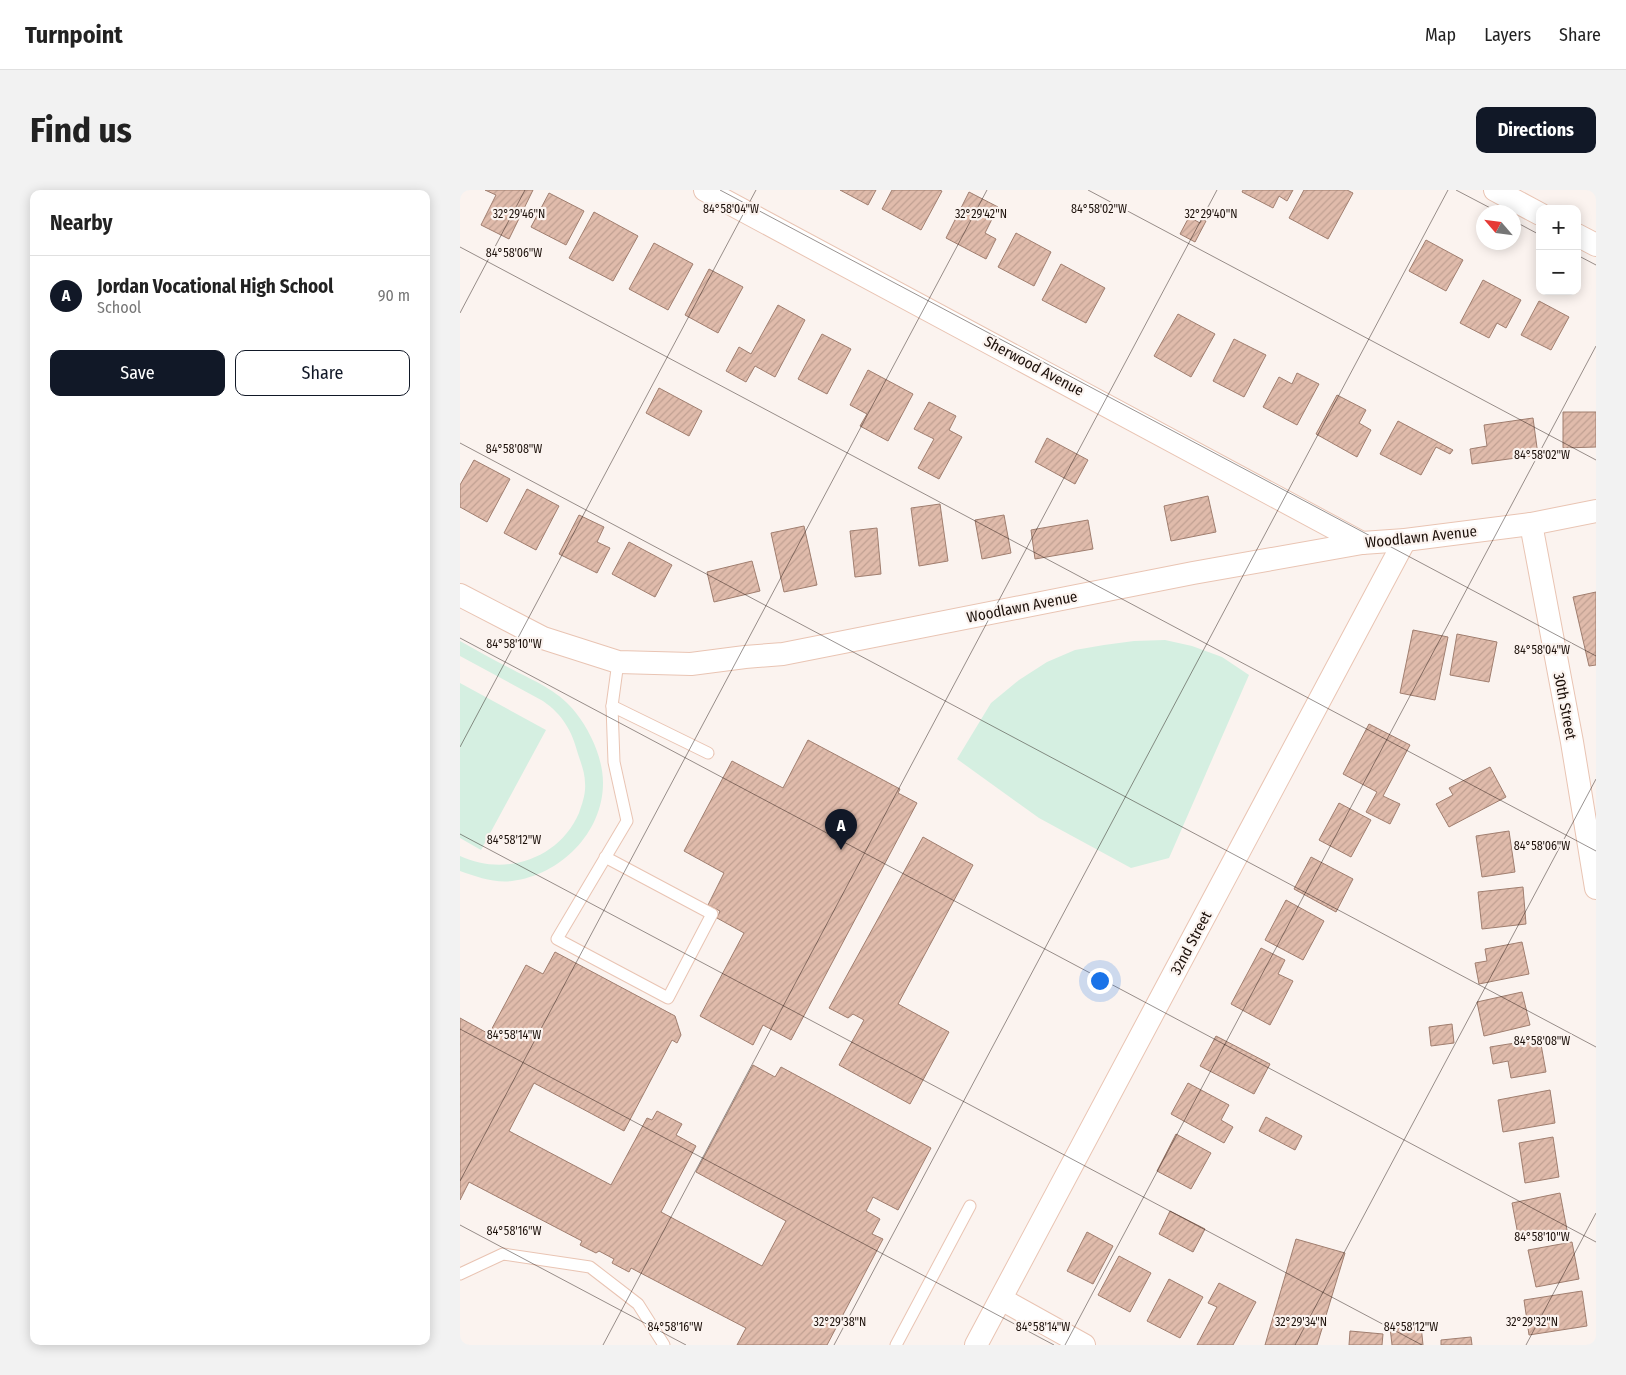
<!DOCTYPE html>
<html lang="en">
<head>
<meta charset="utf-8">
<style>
  :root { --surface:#fff; --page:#f2f2f2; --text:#222; --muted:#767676; --line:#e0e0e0; --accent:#111827 }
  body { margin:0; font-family:"Fira Sans Condensed",sans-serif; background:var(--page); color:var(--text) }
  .controls { position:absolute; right:15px; top:15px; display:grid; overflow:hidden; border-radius:10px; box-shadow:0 2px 12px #0003 }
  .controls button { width:45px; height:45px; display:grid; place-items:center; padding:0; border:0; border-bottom:1px solid var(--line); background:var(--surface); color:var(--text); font:25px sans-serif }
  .compass { position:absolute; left:1016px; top:15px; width:45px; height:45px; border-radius:50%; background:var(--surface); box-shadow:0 2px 12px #0003; rotate:298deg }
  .you { position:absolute; left:639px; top:790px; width:18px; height:18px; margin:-12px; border:4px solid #fff; border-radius:50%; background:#1a73e8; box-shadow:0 0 0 8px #1a73e833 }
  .badge { display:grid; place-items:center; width:32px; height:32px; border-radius:50%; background:var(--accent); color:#fff; font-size:16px; font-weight:700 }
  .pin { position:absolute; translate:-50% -41px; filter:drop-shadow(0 1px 2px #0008) }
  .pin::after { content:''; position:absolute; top:26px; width:18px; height:15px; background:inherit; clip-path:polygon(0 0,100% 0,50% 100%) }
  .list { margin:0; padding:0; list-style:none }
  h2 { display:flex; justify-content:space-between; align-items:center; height:65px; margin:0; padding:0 20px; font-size:21px }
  h2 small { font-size:16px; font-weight:400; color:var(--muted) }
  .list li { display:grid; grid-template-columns:32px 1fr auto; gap:15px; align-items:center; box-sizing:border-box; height:80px; padding:0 20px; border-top:1px solid var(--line) }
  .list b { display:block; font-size:19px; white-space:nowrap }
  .list p { margin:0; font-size:16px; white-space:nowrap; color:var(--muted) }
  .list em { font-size:16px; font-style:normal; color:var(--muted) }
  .actions { display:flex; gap:10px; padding:15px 20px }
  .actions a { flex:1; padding:11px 0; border:1px solid var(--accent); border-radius:10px; text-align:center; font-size:18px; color:var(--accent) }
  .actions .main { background:var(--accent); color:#fff }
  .map { position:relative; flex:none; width:1136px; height:1155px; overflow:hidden; border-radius:10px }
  header { display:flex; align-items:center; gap:30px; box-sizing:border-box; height:70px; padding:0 25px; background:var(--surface); border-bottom:1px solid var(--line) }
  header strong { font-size:24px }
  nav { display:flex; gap:28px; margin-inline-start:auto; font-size:18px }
  .intro { display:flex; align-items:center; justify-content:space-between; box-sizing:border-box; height:120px; padding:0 30px }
  h1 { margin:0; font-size:35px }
  .button { padding:12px 22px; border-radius:10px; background:var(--accent); color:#fff; font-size:18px; font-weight:700 }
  main { display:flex; gap:30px; padding:0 30px }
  aside { flex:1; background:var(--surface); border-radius:10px; box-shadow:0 2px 12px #0003 }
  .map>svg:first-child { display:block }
</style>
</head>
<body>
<header>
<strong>Turnpoint</strong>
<nav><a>Map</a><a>Layers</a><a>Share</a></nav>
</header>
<div class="intro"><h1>Find us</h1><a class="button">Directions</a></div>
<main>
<aside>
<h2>Nearby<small></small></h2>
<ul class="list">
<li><span class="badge">A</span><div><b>Jordan Vocational High School</b><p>School</p></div><em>90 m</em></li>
</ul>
<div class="actions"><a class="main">Save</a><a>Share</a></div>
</aside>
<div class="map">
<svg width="1136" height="1155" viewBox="0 0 1136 1155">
  <defs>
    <pattern id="building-hatch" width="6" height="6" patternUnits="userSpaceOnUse" patternTransform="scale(1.25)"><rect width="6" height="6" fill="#e0bbab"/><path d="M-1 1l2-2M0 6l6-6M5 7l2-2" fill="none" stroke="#c0a092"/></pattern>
  </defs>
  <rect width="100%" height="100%" fill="#fbf3ef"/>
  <g fill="#d5efe1">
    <path d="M 705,450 L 732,456 L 762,467 L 789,485 L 709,668 L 671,678 L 579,628 L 497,569 L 531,513 L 559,490 L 587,472 L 615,460 L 644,455 L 674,451 Z"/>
    <path d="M 0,451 C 19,462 38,472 57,482 C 79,493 101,503 116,523 C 131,542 143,569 143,593 C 143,643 100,685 52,691 C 34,693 17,687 0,681 L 0,666 C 45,687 99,669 119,623 C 122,614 126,604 125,593 C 125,583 121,573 118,564 C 112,541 103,525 83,511 L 0,466 Z"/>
    <path d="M 0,493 L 86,540 L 21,660 L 0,648 Z"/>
  </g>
  <g fill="url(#building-hatch)" stroke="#a07e6f">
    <path d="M 25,0 L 73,0 L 49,49 L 21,35 L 36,5 Z"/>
    <path d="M 380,0 L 416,0 L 408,15 Z"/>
    <path d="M 432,0 L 479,0 L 482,1 L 461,40 L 422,19 Z"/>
    <path d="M 783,0 L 833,0 L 827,11 L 819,6 L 813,18 L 782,2 Z"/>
    <path d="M 844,0 L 887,0 L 893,3 L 868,49 L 829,28 Z"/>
    <path d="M 509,2 L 538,17 L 525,43 L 536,49 L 526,69 L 486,48 Z"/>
    <path d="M 89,3 L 124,21 L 106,55 L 71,37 Z"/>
    <path d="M 134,22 L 178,46 L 153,91 L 109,68 Z"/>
    <path d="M 729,27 L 740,33 L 742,29 L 746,31 L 735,52 L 720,44 Z"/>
    <path d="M 556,43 L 591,62 L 574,96 L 538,77 Z"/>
    <path d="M 966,50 L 1003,70 L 986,101 L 949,81 Z"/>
    <path d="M 194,53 L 233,74 L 208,120 L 169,99 Z"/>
    <path d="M 601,74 L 645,98 L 626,133 L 582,110 Z"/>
    <path d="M 249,79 L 283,97 L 258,143 L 225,125 Z"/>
    <path d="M 1023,90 L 1061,110 L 1046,138 L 1037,133 L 1029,148 L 1000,133 Z"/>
    <path d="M 1079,111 L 1109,127 L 1091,160 L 1061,145 Z"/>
    <path d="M 318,115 L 345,130 L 315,187 L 295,176 L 286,192 L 266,181 L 279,157 L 291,164 Z"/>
    <path d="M 718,124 L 755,144 L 731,187 L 694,166 Z"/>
    <path d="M 362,144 L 391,159 L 367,204 L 338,189 Z"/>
    <path d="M 774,149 L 806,165 L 784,207 L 753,191 Z"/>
    <path d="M 408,180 L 453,204 L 428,251 L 400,236 L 407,224 L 390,215 Z"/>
    <path d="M 837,183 L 859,194 L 837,235 L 803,217 L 819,187 L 832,194 Z"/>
    <path d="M 199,198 L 242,221 L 229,246 L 186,223 Z"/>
    <path d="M 877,205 L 906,220 L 899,233 L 911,240 L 897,267 L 856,244 Z"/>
    <path d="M 469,212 L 496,226 L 489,240 L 502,247 L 479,289 L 458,278 L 474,249 L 454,239 Z"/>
    <path d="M 1103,222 L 1136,222 L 1136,257 L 1103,258 Z"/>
    <path d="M 1073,228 L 1078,265 L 1012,274 L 1010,259 L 1027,256 L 1024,235 Z"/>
    <path d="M 938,231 L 993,260 L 990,264 L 976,257 L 961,285 L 920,264 Z"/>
    <path d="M 587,248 L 628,270 L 615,294 L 575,272 Z"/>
    <path d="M 14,270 L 50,289 L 27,332 L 0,317 L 0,295 Z"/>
    <path d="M 67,299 L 99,316 L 76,360 L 44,343 Z"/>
    <path d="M 748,306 L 756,342 L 711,351 L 704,316 Z"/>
    <path d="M 480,314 L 488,371 L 459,376 L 451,318 Z"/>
    <path d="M 119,325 L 144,337 L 137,352 L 150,358 L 137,383 L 99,364 Z"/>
    <path d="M 544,325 L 551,363 L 522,369 L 515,330 Z"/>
    <path d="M 628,330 L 633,359 L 575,369 L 571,340 Z"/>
    <path d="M 344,336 L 357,395 L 324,402 L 311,343 Z"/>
    <path d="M 417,338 L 421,384 L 395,387 L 390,341 Z"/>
    <path d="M 169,352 L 212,375 L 195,407 L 152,384 Z"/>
    <path d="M 292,371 L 300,401 L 254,412 L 247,382 Z"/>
    <path d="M 1136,402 L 1136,475 L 1129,476 L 1113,407 Z"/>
    <path d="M 953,440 L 988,447 L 975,510 L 940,503 Z"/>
    <path d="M 997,444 L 1037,452 L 1029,492 L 990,485 Z"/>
    <path d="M 909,534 L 950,555 L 923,606 L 940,614 L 930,634 L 906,622 L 917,602 L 883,584 Z"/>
    <path d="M 348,550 L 440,599 L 438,603 L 457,613 L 331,850 L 303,835 L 293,855 L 240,826 L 284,743 L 257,728 L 260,721 L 248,715 L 264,683 L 224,661 L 272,571 L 323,598 Z"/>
    <path d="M 1030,577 L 1046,607 L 989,637 L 976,614 L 993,605 L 989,598 Z"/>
    <path d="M 879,613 L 911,630 L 891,667 L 859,650 Z"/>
    <path d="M 1049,641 L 1055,682 L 1022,687 L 1016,646 Z"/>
    <path d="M 463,647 L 513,675 L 438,814 L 489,842 L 450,914 L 379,875 L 404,830 L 393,824 L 388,828 L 369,818 Z"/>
    <path d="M 851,667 L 893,689 L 876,722 L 834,699 Z"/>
    <path d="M 1063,697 L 1066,734 L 1022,739 L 1018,702 Z"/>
    <path d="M 826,710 L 864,731 L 843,770 L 805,750 Z"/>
    <path d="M 1062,752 L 1069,784 L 1019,794 L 1015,773 L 1027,771 L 1025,759 Z"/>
    <path d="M 801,758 L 825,770 L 818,784 L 833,791 L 810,835 L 771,814 Z"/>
    <path d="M 95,762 L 215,826 L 221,845 L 217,853 L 212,850 L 164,941 L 74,893 L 49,941 L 151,995 L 187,928 L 192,930 L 197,921 L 222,934 L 216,945 L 236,956 L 201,1022 L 302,1076 L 326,1031 L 236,982 L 293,875 L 315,887 L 321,877 L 471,958 L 438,1020 L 413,1007 L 406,1021 L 420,1029 L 412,1044 L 423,1049 L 367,1155 L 277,1155 L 286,1138 L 171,1078 L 169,1082 L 152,1073 L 154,1069 L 139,1061 L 136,1063 L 120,1055 L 122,1051 L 9,992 L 0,1010 L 0,828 L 29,844 L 66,775 L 83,784 Z"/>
    <path d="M 1062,802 L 1070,835 L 1024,846 L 1017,812 Z"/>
    <path d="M 992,834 L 994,853 L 971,856 L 969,837 Z"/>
    <path d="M 756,846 L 810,874 L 794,904 L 740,876 Z"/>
    <path d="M 1080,849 L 1086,882 L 1051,888 L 1048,871 L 1033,874 L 1030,857 Z"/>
    <path d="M 728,893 L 769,915 L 761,930 L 773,937 L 764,953 L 711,924 Z"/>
    <path d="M 1090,900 L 1095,933 L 1043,942 L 1038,910 Z"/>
    <path d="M 806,927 L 842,946 L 835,960 L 799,941 Z"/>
    <path d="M 716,944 L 751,963 L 731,999 L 697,981 Z"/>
    <path d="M 1093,947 L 1099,987 L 1065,993 L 1059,953 Z"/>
    <path d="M 1100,1003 L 1107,1040 L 1059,1050 L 1052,1013 Z"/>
    <path d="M 710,1021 L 745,1039 L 733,1062 L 699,1044 Z"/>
    <path d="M 627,1042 L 653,1056 L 633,1094 L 607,1081 Z"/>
    <path d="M 836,1049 L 885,1063 L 857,1155 L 805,1155 Z"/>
    <path d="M 1112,1052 L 1119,1089 L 1076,1097 L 1068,1060 Z"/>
    <path d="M 659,1066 L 691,1083 L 670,1122 L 638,1105 Z"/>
    <path d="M 709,1089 L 743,1107 L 720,1148 L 687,1131 Z"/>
    <path d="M 759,1093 L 796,1112 L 773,1155 L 737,1155 L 757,1117 L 748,1113 Z"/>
    <path d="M 1122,1101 L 1127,1136 L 1069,1145 L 1064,1110 Z"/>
    <path d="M 961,1135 L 963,1155 L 932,1155 L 930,1137 Z"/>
    <path d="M 890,1141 L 923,1144 L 922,1155 L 889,1155 Z"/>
    <path d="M 1011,1147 L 1012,1155 L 981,1155 L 981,1150 Z"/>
  </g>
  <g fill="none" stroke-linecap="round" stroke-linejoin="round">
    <defs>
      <g id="lane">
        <path d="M 152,516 L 248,563"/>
        <path d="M 145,667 L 252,724 L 208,808 L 97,749 L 167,631 L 154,572 L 152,516 L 158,472"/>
        <path d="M 0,1084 L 43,1064 L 130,1077 L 178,1114 L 204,1155"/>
        <path d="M 436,1155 L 510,1016"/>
      </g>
      <g id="street">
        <path d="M 245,0 L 902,353"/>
        <path d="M 1035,0 L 1080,24"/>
        <path d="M 1117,45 L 1136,55"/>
        <path d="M 1071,334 L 1112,552 L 1136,698"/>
        <path d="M 0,405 L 83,448 L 158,472 L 231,474 L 285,467 L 323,464 L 733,383 L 902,353 L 945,350 L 1071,334 L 1136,321"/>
        <path d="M 541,1109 L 624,1155"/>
        <path d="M 516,1155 L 945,350"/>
      </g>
    </defs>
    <use href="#lane" stroke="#e9c4b3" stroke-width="13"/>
    <use href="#street" stroke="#e9c4b3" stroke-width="24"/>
    <use href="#lane" stroke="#fff" stroke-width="11"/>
    <use href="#street" stroke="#fff" stroke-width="22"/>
  </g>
  <path fill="none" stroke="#1c100a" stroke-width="1" stroke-opacity="0.45" d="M 260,0 L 1136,466M 628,0 L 1136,270M 996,0 L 1038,22M 1054,31 L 1080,45M 0,57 L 1136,661M 1117,65 L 1136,75M 0,123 L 65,0M 0,253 L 1136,857M 0,448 L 1136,1052M 0,557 L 296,0M 0,644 L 962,1155M 0,839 L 594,1155M 0,991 L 527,0M 0,1035 L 226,1155M 143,1155 L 757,0M 374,1155 L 988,0M 605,1155 L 1136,156M 835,1155 L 1136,589M 1066,1155 L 1136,1023"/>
  <g text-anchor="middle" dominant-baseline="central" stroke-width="4.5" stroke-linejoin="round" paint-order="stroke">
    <g font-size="15" fill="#1c100a" stroke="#fbf3ef">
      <text transform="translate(574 176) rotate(28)">Sherwood Avenue</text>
      <text transform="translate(961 347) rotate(-6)">Woodlawn Avenue</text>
      <text transform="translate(562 417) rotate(-11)">Woodlawn Avenue</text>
      <text transform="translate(1105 516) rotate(79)">30th Street</text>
      <text transform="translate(731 753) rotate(-62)">32nd Street</text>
    </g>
  </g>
  <g font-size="12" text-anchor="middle" fill="#1c100a" stroke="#fbf3ef" stroke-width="4.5" stroke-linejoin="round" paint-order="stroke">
    <text x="271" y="23">84°58'04"W</text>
    <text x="639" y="23">84°58'02"W</text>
    <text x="59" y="28">32°29'46"N</text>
    <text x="521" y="28">32°29'42"N</text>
    <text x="751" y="28">32°29'40"N</text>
    <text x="54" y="67">84°58'06"W</text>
    <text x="54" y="263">84°58'08"W</text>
    <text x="1082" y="269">84°58'02"W</text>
    <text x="54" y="458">84°58'10"W</text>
    <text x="1082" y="464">84°58'04"W</text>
    <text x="54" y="654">84°58'12"W</text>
    <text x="1082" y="660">84°58'06"W</text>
    <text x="54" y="849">84°58'14"W</text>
    <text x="1082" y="855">84°58'08"W</text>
    <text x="54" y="1045">84°58'16"W</text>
    <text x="1082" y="1051">84°58'10"W</text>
    <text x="380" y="1136">32°29'38"N</text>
    <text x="841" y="1136">32°29'34"N</text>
    <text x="1072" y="1136">32°29'32"N</text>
    <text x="215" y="1141">84°58'16"W</text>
    <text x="583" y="1141">84°58'14"W</text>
    <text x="951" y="1141">84°58'12"W</text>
  </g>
</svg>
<div class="controls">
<button>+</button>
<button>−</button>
</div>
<svg class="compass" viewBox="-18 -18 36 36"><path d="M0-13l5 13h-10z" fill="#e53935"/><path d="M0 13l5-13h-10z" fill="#767676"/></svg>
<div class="you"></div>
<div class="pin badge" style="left:381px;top:660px">A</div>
</div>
</main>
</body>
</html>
